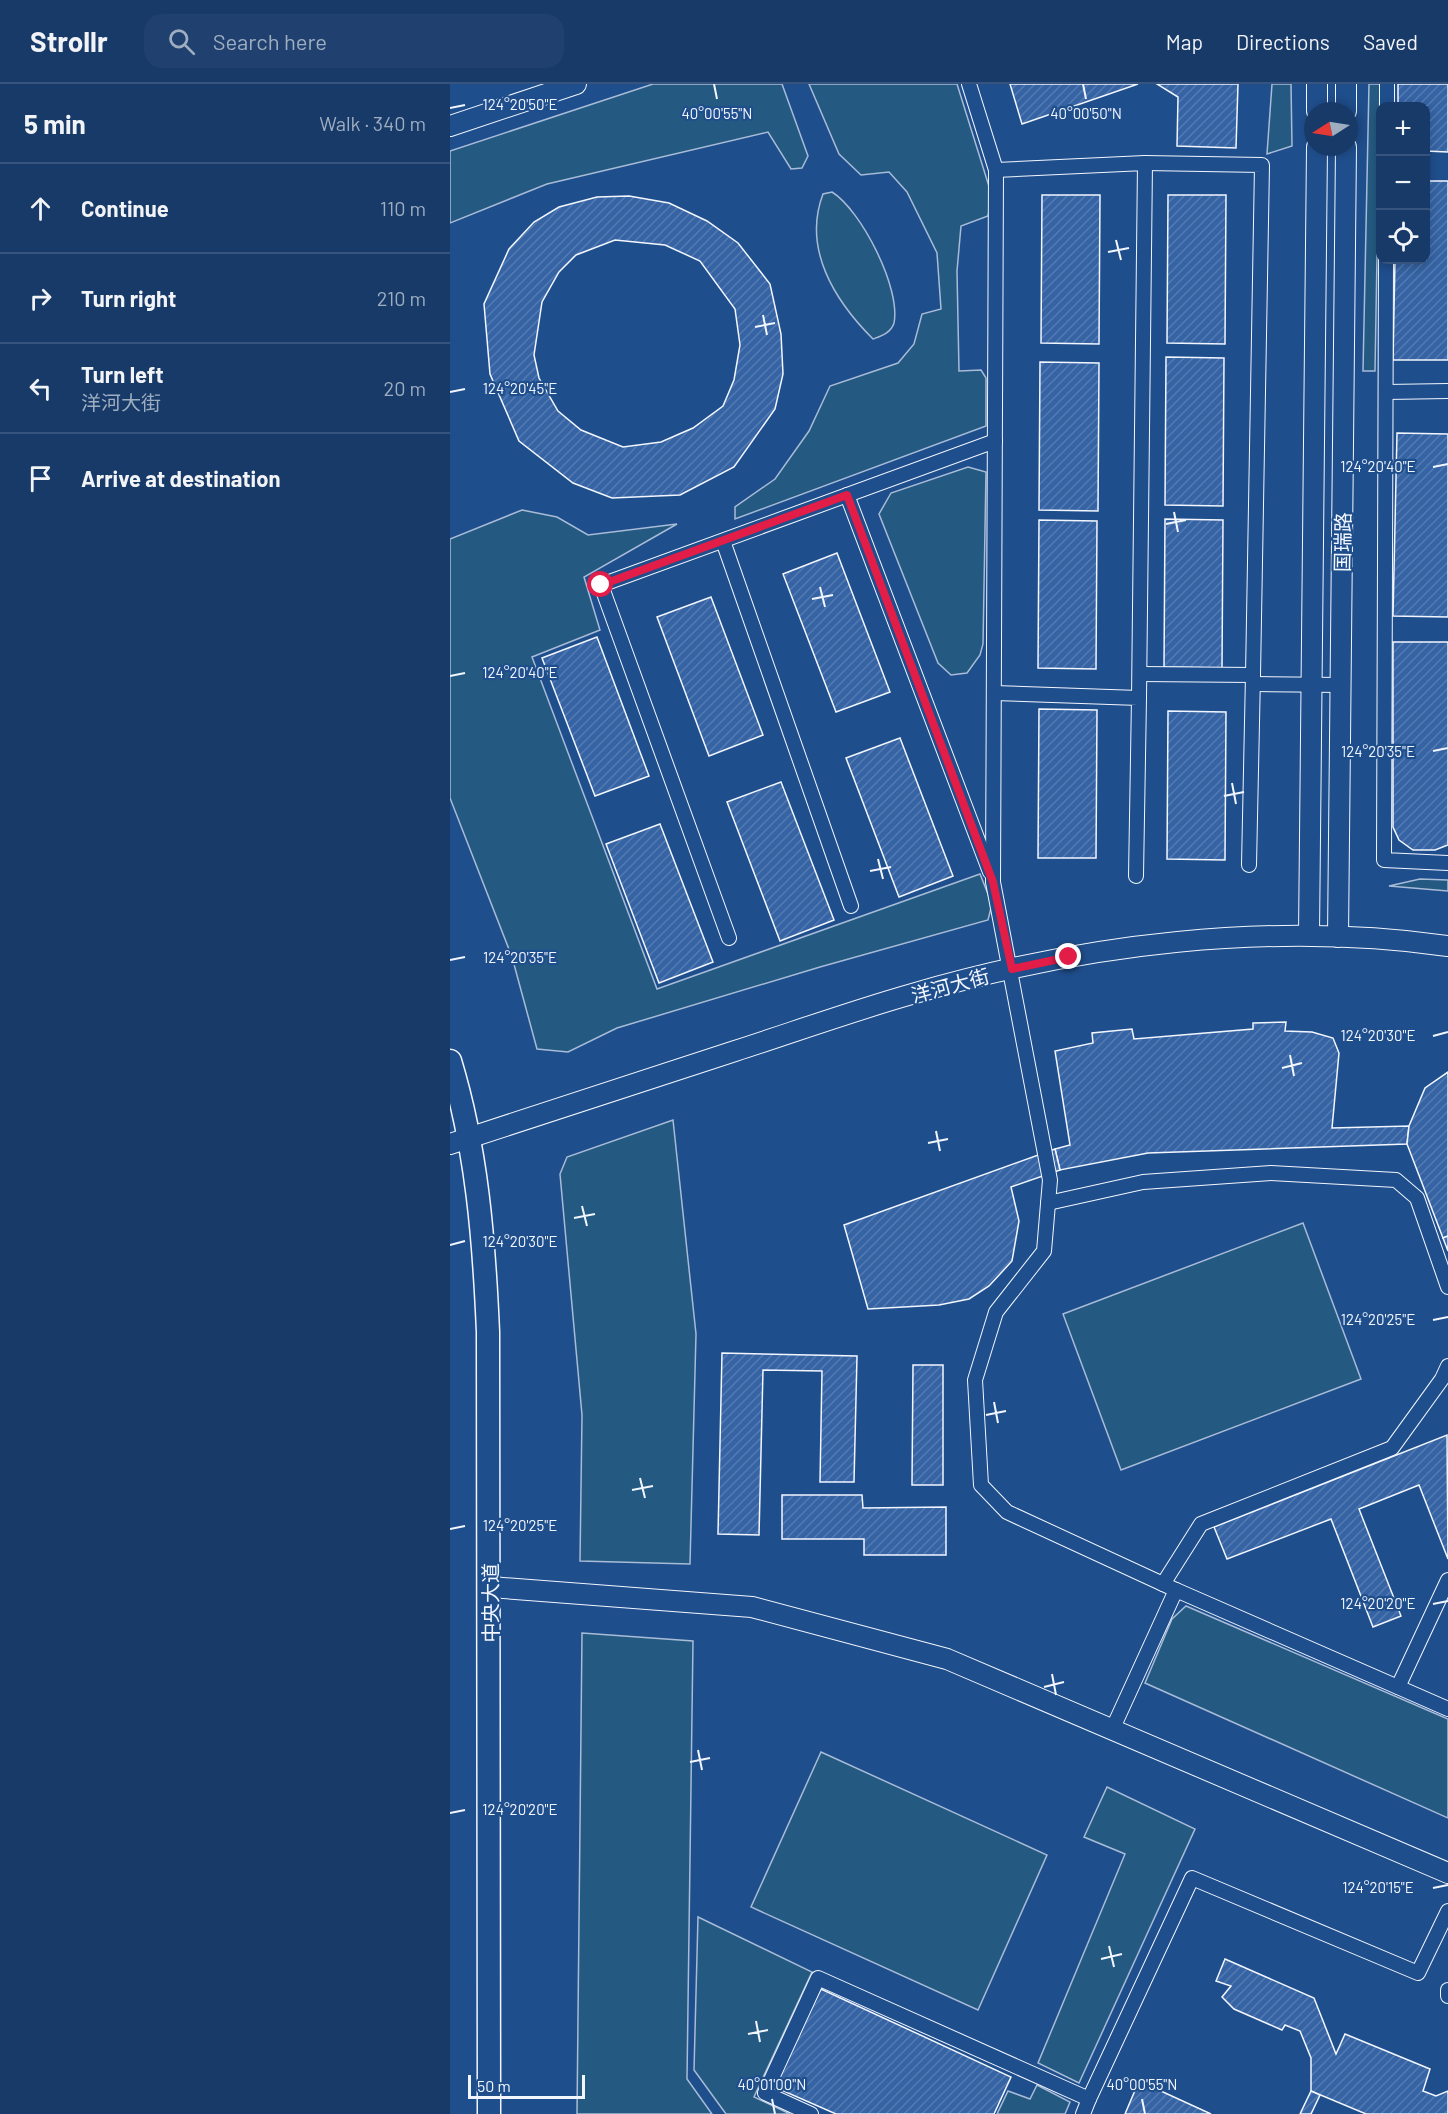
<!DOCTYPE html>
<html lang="en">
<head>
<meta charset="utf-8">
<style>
  :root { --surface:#173a69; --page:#20416f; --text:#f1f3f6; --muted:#9eadc0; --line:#36547d }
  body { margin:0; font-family:Barlow,"Noto Sans SC",sans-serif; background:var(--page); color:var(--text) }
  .controls { position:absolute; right:18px; top:18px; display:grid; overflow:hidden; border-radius:12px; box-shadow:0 3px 9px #0003 }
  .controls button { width:54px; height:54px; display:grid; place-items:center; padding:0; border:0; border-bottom:2px solid var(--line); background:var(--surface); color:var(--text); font:30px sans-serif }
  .compass { position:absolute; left:854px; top:18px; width:54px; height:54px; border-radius:50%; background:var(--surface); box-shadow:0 3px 9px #0003; rotate:258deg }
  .scale { position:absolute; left:18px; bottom:15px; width:117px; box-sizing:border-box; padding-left:6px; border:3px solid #f2f6ff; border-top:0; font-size:16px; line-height:21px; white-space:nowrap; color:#f2f6ff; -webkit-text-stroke:4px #1f4e8c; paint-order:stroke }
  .stop { position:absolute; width:18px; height:18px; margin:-14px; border:4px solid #e11d48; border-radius:50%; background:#fff }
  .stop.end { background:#e11d48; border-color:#fff; box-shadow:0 2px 6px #0008 }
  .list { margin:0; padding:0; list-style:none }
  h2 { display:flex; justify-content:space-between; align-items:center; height:78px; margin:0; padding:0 24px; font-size:26px }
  h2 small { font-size:20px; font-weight:400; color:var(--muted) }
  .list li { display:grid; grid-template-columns:39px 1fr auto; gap:18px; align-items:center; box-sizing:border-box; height:90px; padding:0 24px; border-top:2px solid var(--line) }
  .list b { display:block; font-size:22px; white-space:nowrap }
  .list p { margin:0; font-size:20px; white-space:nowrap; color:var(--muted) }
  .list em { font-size:20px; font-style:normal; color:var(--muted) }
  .icon { flex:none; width:33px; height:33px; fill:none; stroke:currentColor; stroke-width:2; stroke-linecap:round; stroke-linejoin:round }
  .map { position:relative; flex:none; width:998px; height:2030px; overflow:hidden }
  header { display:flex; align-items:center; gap:36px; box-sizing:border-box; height:84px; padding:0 30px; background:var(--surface); border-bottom:2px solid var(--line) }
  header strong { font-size:28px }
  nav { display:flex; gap:33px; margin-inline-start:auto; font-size:21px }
  .search { width:420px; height:54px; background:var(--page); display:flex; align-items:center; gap:15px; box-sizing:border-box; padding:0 21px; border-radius:18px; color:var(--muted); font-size:22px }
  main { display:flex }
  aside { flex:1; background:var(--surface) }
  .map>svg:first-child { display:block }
</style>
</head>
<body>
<header>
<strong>Strollr</strong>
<div class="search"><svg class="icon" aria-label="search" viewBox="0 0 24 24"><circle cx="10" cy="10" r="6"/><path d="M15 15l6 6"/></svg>Search here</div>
<nav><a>Map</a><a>Directions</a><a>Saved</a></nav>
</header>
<main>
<aside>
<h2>5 min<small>Walk · 340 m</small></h2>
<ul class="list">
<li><svg class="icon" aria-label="ahead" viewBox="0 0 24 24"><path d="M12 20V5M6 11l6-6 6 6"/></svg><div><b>Continue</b></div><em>110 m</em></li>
<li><svg class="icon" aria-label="right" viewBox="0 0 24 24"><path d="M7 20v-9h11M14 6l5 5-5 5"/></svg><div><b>Turn right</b></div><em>210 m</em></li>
<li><svg class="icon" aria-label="left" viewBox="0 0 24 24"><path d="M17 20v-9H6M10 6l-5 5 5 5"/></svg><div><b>Turn left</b><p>洋河大街</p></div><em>20 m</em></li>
<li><svg class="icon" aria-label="arrive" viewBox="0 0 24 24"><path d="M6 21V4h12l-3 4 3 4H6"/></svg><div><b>Arrive at destination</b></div></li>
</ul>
</aside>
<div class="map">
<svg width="998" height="2030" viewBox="0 0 998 2030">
  <defs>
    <pattern id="building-hatch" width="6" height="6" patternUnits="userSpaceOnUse" patternTransform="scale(1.5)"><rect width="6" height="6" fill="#3563a3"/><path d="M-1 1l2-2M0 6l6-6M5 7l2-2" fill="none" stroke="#537ab1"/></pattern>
  </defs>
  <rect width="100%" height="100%" fill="#1f4e8c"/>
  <g fill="#245a82" stroke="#a8bbd7" stroke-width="1.5">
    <path d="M 203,0 L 332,0 L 358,72 L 352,84 L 341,85 L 318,48 L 97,100 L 0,139 L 0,67 Z"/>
    <path d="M 359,0 L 507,0 L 542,112 L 538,132 L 511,142 L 507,187 L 509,287 L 531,286 L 536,294 L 536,342 L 285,435 L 285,423 L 325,395 L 359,347 L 380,302 L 448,279 L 464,260 L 472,230 L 491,225 L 487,169 L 457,108 L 439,88 L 411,91 L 389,70 Z"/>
    <path d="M 822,0 L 841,0 L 842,62 L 817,70 Z"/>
    <path d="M 919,0 L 930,0 L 925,287 L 913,287 Z"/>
    <path d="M 382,108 C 411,126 451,204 444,239 C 441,249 431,252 423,255 C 385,217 352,165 373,110 Z"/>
    <path d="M 518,383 L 536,388 L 533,560 L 530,571 L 517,589 L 501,591 L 488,579 L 429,430 L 441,409 Z"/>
    <path d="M 72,426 L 107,433 L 138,451 L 227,440 L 134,493 L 150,546 L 82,573 L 207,905 L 530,790 L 542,820 L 538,836 L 370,883 L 167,944 L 118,968 L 87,965 L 62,873 L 0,714 L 0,455 Z"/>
    <path d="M 970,795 L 998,796 L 998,807 L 939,802 Z"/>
    <path d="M 223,1036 L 246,1250 L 240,1480 L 130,1477 L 132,1331 L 110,1090 L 117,1073 Z"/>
    <path d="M 853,1139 L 911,1295 L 671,1386 L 613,1230 Z"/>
    <path d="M 736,1522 L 998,1635 L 998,1734 L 695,1599 L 722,1535 Z"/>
    <path d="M 132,1549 L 243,1557 L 237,1995 L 262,2030 L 127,2030 Z"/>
    <path d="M 371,1668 L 597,1771 L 528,1926 L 301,1823 Z"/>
    <path d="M 657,1703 L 745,1745 L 629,1999 L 588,1979 L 675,1770 L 634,1753 Z"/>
    <path d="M 248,1833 L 362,1888 L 304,2013 L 340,2030 L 276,2030 L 244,1986 Z"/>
    <path d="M 587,2001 L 620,2018 L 615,2030 L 547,2030 L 558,2007 L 580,2015 Z"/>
  </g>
  <g fill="url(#building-hatch)" stroke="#f2f6ff" stroke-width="1.5" fill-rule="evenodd">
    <path d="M 560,0 L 688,0 L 572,40 Z"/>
    <path d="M 707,0 L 788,0 L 786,64 L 727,62 L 728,13 Z"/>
    <path d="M 948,0 L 998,0 L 998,68 L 976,67 L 976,22 L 948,22 Z"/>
    <path d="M 976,97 L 998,97 L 998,276 L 943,276 L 945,176 L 976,176 Z"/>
    <path d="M 592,111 L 650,111 L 649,260 L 591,259 Z"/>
    <path d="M 718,111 L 776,111 L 775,260 L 717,259 Z"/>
    <path d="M 179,112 L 219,119 L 257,137 L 288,159 L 320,200 L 331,250 L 333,290 L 325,325 L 284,383 L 230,411 L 162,414 L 123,399 L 69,357 L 40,290 L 34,220 L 59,165 L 84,138 L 109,123 L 147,113 ZM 165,156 L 215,161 L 250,177 L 285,225 L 290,261 L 284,296 L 273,322 L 243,344 L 211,358 L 173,363 L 131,346 L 108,327 L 89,294 L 84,271 L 92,218 L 109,188 L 126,171 Z"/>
    <path d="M 716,273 L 774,274 L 773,422 L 715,421 Z"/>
    <path d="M 590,278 L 649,279 L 648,427 L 589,426 Z"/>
    <path d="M 947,349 L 998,350 L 998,533 L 943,532 Z"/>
    <path d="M 715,435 L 773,436 L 772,584 L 714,583 Z"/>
    <path d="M 589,436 L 647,437 L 646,585 L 588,584 Z"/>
    <path d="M 387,469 L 440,608 L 386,628 L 333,490 Z"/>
    <path d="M 261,513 L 313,651 L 259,672 L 207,533 Z"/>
    <path d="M 147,553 L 199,692 L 145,712 L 92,574 Z"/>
    <path d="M 943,558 L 998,558 L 998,761 L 985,766 L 963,766 L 949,756 L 943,743 Z"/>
    <path d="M 589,625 L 647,626 L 646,774 L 588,774 Z"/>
    <path d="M 718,627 L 776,628 L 775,776 L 717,775 Z"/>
    <path d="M 450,654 L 503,792 L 449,813 L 396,674 Z"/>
    <path d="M 331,698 L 384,836 L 330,857 L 277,718 Z"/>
    <path d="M 210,740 L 263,878 L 209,899 L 156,760 Z"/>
    <path d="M 836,938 L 835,947 L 862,948 L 883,954 L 889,969 L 882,1044 L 959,1042 L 957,1060 L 698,1069 L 610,1086 L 605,1065 L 620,1061 L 605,967 L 643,959 L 642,949 L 682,945 L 684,955 L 803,945 L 803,939 Z"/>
    <path d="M 998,988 L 998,1152 L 993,1154 L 957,1060 L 959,1042 L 975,1004 Z"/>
    <path d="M 605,1065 L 610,1086 L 561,1103 L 569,1137 L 562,1177 L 539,1202 L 519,1215 L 489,1221 L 418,1225 L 394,1141 Z"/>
    <path d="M 998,1152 L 998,1167 L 993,1154 Z"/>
    <path d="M 272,1269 L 407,1272 L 404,1398 L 370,1398 L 372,1287 L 313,1286 L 309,1451 L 268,1450 Z"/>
    <path d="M 463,1281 L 493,1281 L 493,1401 L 462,1401 Z"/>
    <path d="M 997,1351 L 998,1475 L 969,1401 L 909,1425 L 951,1532 L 923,1543 L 881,1435 L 777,1475 L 764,1443 Z"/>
    <path d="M 332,1411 L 412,1411 L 413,1424 L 496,1423 L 496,1471 L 414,1471 L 414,1455 L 332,1455 Z"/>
    <path d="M 775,1875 L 864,1914 L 886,1970 L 895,1950 L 980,1985 L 973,2007 L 986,2012 L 998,2007 L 998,2030 L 916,2030 L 861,2007 L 861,1974 L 850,1947 L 835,1941 L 832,1946 L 784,1925 L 772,1913 L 781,1902 L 766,1897 Z"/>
    <path d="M 371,1905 L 561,1993 L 544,2030 L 386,2030 L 322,2002 Z"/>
    <path d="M 689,1997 L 761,2030 L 675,2030 Z"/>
    <path d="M 861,2007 L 870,2011 L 861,2030 L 850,2030 Z"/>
  </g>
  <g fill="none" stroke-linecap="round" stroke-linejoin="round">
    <defs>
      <g id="street">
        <path d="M 519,0 L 546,86 L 543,798 L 600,1096 L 594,1167 L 546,1228 L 525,1296 L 531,1401 L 557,1428 L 726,1506"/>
        <path d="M 937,22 L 937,0"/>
        <path d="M 695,79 L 812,81 L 803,591"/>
        <path d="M 546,86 L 695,79 L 689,614"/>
        <path d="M 936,176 L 934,776 L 998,779"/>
        <path d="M 936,308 L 998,307"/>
        <path d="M 397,411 L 540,788"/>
        <path d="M 273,457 L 401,822"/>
        <path d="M 690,590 L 803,591 L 799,781"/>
        <path d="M 803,600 L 891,601"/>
        <path d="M 544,609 L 689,614 L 686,792"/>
        <path d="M 279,854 L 151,501 L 545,357"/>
        <path d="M 598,1119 L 693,1098 L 821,1089 L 946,1096 L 967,1114 L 998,1203"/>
        <path d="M 713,1500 L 751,1440 L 942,1364 L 992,1295 L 998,1282"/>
        <path d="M 948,1603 L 998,1496"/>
        <path d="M 662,1646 L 726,1506 L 998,1625"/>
        <path d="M 998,1906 L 998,1912"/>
        <path d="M 361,2030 L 315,2009 L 368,1894 L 639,2015 L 742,1794 L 968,1889 L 998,1827"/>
        <path d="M 633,2030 L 639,2015"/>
      </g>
      <g id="secondary">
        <path d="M 867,27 L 867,0"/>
        <path d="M 896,27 L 896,0"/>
        <path d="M 0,42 L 126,0"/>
        <path d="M 859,851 L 867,63"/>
        <path d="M 888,853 L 896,63"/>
        <path d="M 0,1060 C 95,1029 190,998 285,967 C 344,948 402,927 462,910 C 633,860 821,837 998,862"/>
        <path d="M 40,1503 L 302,1523 L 497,1575 L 998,1789"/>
      </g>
      <path id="primary" d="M 0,977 C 27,1066 34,1155 38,1248 L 39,2030"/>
    </defs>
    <use href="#street" stroke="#f2f6ff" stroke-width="16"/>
    <use href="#secondary" stroke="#f2f6ff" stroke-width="22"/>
    <use href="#primary" stroke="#f2f6ff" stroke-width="25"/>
    <use href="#street" stroke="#1f4e8c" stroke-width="14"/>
    <use href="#secondary" stroke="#1f4e8c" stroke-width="20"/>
    <use href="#primary" stroke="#1f4e8c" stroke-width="22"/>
  </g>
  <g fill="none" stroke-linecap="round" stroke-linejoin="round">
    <path stroke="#e11d48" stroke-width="8" d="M 151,501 L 397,411 L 543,798 L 562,885 L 619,873"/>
  </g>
  <path fill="none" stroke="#f2f6ff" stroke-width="2" d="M 264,0 L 267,15M 633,0 L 636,15M 0,24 L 15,21M 666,156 L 671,176M 658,168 L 679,164M 313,231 L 317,251M 305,243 L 325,239M 0,308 L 15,305M 983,383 L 998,380M 724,428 L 728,448M 716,440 L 736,436M 370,503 L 375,523M 362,515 L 383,511M 0,592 L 15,589M 983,667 L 998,664M 782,699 L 786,720M 774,712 L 794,708M 428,775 L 433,795M 420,787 L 441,783M 0,876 L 15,873M 983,952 L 998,948M 840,971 L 844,992M 832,984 L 852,979M 486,1047 L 490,1067M 478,1059 L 498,1055M 132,1122 L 137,1142M 124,1134 L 145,1130M 0,1161 L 15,1157M 983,1236 L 998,1233M 544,1318 L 548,1339M 536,1331 L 556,1327M 190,1394 L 195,1414M 182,1406 L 203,1402M 0,1445 L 15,1442M 983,1520 L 998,1517M 602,1590 L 606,1611M 594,1603 L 614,1598M 248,1666 L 252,1686M 240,1678 L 260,1674M 0,1729 L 15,1726M 983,1804 L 998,1801M 659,1862 L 664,1883M 651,1875 L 672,1870M 306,1937 L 310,1958M 298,1950 L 318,1946M 322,2015 L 325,2030M 692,2015 L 695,2030"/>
  <g text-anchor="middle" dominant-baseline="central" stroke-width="4.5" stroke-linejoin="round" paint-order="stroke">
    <g font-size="20" fill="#f2f6ff" stroke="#1f4e8c">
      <text transform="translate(892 458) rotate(-89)">国瑞路</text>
      <text transform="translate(500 901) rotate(-15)">洋河大街</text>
      <text transform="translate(40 1519) rotate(-90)">中央大道</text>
    </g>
  </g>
  <g font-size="15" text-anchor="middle" fill="#f2f6ff" stroke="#1f4e8c" stroke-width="4.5" stroke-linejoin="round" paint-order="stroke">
    <text x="70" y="26">124°20'50"E</text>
    <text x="267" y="35">40°00'55"N</text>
    <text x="636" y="35">40°00'50"N</text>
    <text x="70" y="310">124°20'45"E</text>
    <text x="928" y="388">124°20'40"E</text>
    <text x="70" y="594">124°20'40"E</text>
    <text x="928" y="673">124°20'35"E</text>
    <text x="70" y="879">124°20'35"E</text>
    <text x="928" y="957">124°20'30"E</text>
    <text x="70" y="1163">124°20'30"E</text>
    <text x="928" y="1241">124°20'25"E</text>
    <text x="70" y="1447">124°20'25"E</text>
    <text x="928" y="1525">124°20'20"E</text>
    <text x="70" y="1731">124°20'20"E</text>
    <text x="928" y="1809">124°20'15"E</text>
    <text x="322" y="2006">40°01'00"N</text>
    <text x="692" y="2006">40°00'55"N</text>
  </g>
</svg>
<div class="controls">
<button>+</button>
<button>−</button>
<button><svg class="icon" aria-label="locate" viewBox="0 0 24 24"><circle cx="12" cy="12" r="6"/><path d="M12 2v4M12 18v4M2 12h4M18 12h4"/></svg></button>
</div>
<svg class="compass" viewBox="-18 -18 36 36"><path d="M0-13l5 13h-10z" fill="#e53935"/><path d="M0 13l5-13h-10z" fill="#9eadc0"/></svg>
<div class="scale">50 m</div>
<div class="stop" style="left:151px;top:501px"></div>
<div class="stop end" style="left:619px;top:873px"></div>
</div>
</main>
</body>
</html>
